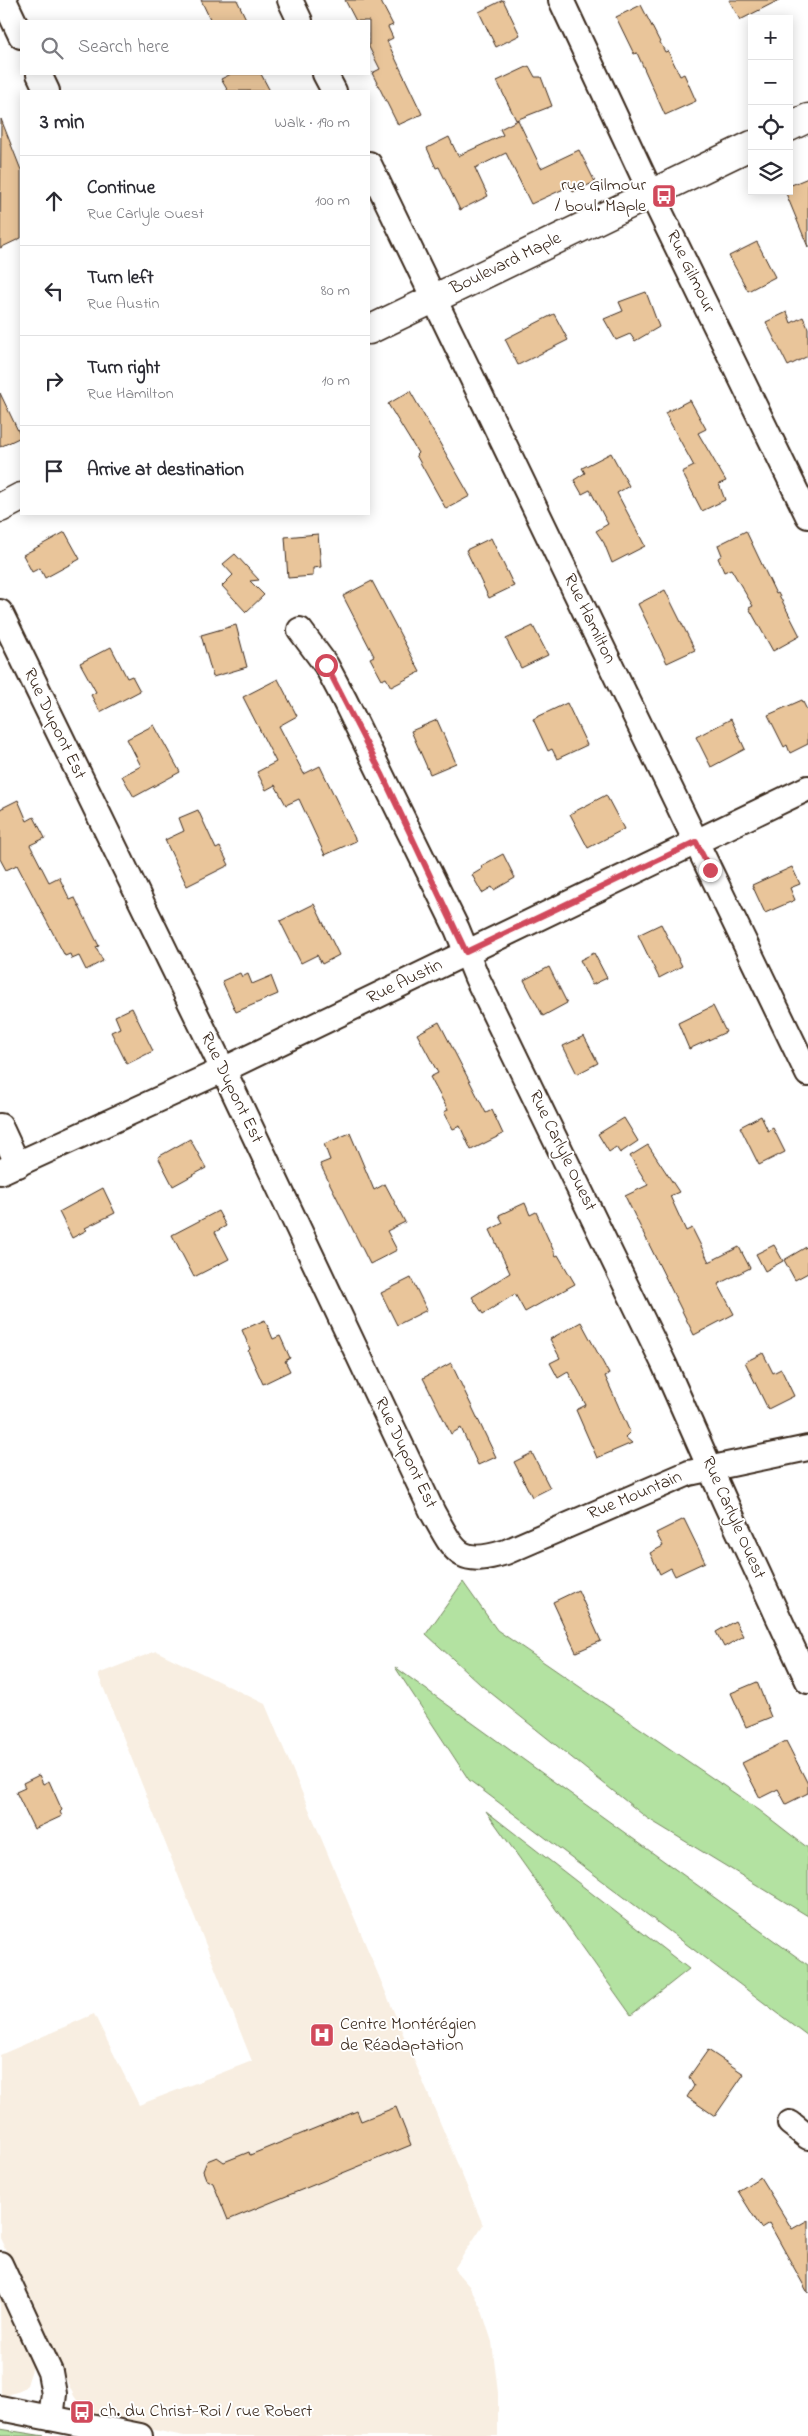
<!DOCTYPE html>
<html lang="en">
<head>
<meta charset="utf-8">
<style>
  :root { --surface:#fff; --page:#f7f7f7; --text:#2b2b33; --muted:#7c7c81; --line:#e1e1e2 }
  body { margin:0; font-family:"Indie Flower",sans-serif; background:var(--page); color:var(--text) }
  .controls { position:absolute; right:15px; top:15px; display:grid; overflow:hidden; border-radius:0px; box-shadow:0 2px 12px #0003 }
  .controls button { width:45px; height:45px; display:grid; place-items:center; padding:0; border:0; border-bottom:1px solid var(--line); background:var(--surface); color:var(--text); font:25px sans-serif }
  .stop { position:absolute; width:15px; height:15px; margin:-11px; border:4px solid #d1495b; border-radius:50%; background:#fff }
  .stop.end { background:#d1495b; border-color:#fff; box-shadow:0 1px 5px #0008 }
  .list { margin:0; padding:0; list-style:none }
  h2 { display:flex; justify-content:space-between; align-items:center; height:65px; margin:0; padding:0 20px; font-size:21px }
  h2 small { font-size:16px; font-weight:400; color:var(--muted) }
  .list li { display:grid; grid-template-columns:32px 1fr auto; gap:15px; align-items:center; box-sizing:border-box; height:90px; padding:0 20px; border-top:1px solid var(--line) }
  .list b { display:block; font-size:19px; white-space:nowrap }
  .list p { margin:0; font-size:16px; white-space:nowrap; color:var(--muted) }
  .list em { font-size:16px; font-style:normal; color:var(--muted) }
  .icon { flex:none; width:28px; height:28px; fill:none; stroke:currentColor; stroke-width:2; stroke-linecap:round; stroke-linejoin:round }
  .map { position:relative; flex:none; width:808px; height:2436px; overflow:hidden }
  .search { position:absolute; background:var(--surface); box-shadow:0 2px 12px #0003; left:20px; top:20px; width:350px; height:55px; display:flex; align-items:center; gap:12px; box-sizing:border-box; padding:0 18px; border-radius:0px; color:var(--muted); font-size:19px }
  .panel { position:absolute; background:var(--surface); box-shadow:0 2px 12px #0003; left:20px; top:90px; width:350px; height:425px; border-radius:0px }
  .map>svg:first-child { display:block }
</style>
</head>
<body>
<div class="map">
<svg width="808" height="2436" viewBox="0 0 808 2436">
  <rect width="100%" height="100%" fill="#fff"/>
  <filter id="ink" filterUnits="userSpaceOnUse"><feTurbulence type="fractalNoise" baseFrequency=".02" numOctaves="2"/><feDisplacementMap in="SourceGraphic" scale="10" xChannelSelector="R" yChannelSelector="G"/><feConvolveMatrix kernelMatrix="1 2 1 2 8 2 1 2 1" color-interpolation-filters="sRGB"/></filter>
  <g filter="url(#ink)">
    <g fill="#f8eee1">
      <path d="M 156,1651 L 265,1704 L 483,2225 L 454,2269 L 469,2286 L 481,2308 L 492,2342 L 498,2393 L 498,2436 L 184,2436 L 109,2421 L 92,2414 L 81,2406 L 74,2396 L 0,2238 L 0,2055 L 94,2014 L 139,2105 L 252,2061 L 98,1674 Z"/>
      <path d="M 0,2292 L 33,2366 L 27,2385 L 20,2391 L 1,2397 Z"/>
    </g>
    <g fill="#b3e2a1" stroke="#778660">
      <path d="M 463,1582 L 497,1630 L 759,1810 L 808,1848 L 808,1916 L 647,1818 L 481,1685 L 426,1634 Z"/>
      <path d="M 395,1667 L 808,1965 L 808,2036 L 469,1780 Z"/>
      <path d="M 486,1811 L 689,1969 L 631,2015 Z"/>
      <path d="M 0,2429 L 44,2436 L 0,2436 Z"/>
    </g>
    <g fill="#e9c59a" stroke="#3b2a1e">
      <path d="M 201,0 L 237,0 L 247,21 L 211,21 Z"/>
      <path d="M 345,0 L 380,0 L 393,25 L 388,27 L 393,38 L 387,41 L 422,114 L 398,125 L 372,73 L 380,69 L 369,47 L 369,21 L 356,21 Z"/>
      <path d="M 503,0 L 520,35 L 496,47 L 479,12 Z"/>
      <path d="M 729,0 L 779,0 L 740,20 Z"/>
      <path d="M 641,5 L 665,52 L 668,51 L 680,76 L 684,74 L 696,101 L 665,115 L 637,53 L 634,54 L 616,17 Z"/>
      <path d="M 529,66 L 535,77 L 541,77 L 552,106 L 516,120 L 497,81 Z"/>
      <path d="M 231,74 L 261,74 L 270,91 L 228,91 L 221,79 Z"/>
      <path d="M 1,119 L 21,170 L 21,238 L 0,248 Z"/>
      <path d="M 518,120 L 541,168 L 579,150 L 595,182 L 573,192 L 570,186 L 531,204 L 506,153 L 475,168 L 488,196 L 460,210 L 439,167 L 436,168 L 427,148 L 449,137 L 458,156 L 503,135 L 500,129 Z"/>
      <path d="M 808,178 L 808,247 L 785,191 L 789,191 L 789,186 Z"/>
      <path d="M 757,242 L 775,277 L 748,291 L 729,256 Z"/>
      <path d="M 646,292 L 659,327 L 635,341 L 630,334 L 616,340 L 604,319 L 623,311 L 619,302 Z"/>
      <path d="M 787,312 L 791,323 L 803,317 L 808,328 L 808,356 L 788,366 L 766,322 Z"/>
      <path d="M 554,314 L 568,340 L 518,365 L 505,339 Z"/>
      <path d="M 410,391 L 470,496 L 446,509 L 416,455 L 418,453 L 388,404 Z"/>
      <path d="M 0,393 L 21,437 L 0,447 Z"/>
      <path d="M 690,400 L 706,429 L 698,433 L 726,481 L 719,484 L 725,500 L 702,511 L 682,472 L 694,466 L 665,413 Z"/>
      <path d="M 611,453 L 629,486 L 617,493 L 645,546 L 612,563 L 604,543 L 596,531 L 608,524 L 590,490 L 582,494 L 574,480 L 585,473 L 582,468 Z"/>
      <path d="M 746,531 L 776,594 L 778,593 L 800,636 L 773,651 L 749,608 L 753,606 L 731,569 L 724,572 L 718,558 L 722,555 L 718,545 Z"/>
      <path d="M 65,532 L 80,559 L 45,578 L 40,568 L 32,572 L 23,555 Z"/>
      <path d="M 318,534 L 321,567 L 313,568 L 313,576 L 288,578 L 285,537 Z"/>
      <path d="M 491,538 L 514,586 L 489,598 L 466,550 Z"/>
      <path d="M 235,554 L 259,580 L 250,581 L 264,595 L 246,612 L 222,586 L 233,575 L 223,564 Z"/>
      <path d="M 372,581 L 420,672 L 391,687 L 386,678 L 382,680 L 370,658 L 374,656 L 343,596 Z"/>
      <path d="M 665,590 L 695,650 L 667,663 L 638,604 Z"/>
      <path d="M 236,625 L 247,667 L 213,677 L 201,635 Z"/>
      <path d="M 533,626 L 548,655 L 521,668 L 506,639 Z"/>
      <path d="M 111,647 L 127,678 L 132,676 L 140,691 L 100,712 L 91,695 L 96,692 L 80,663 Z"/>
      <path d="M 278,679 L 297,716 L 279,726 L 304,774 L 320,766 L 356,841 L 325,855 L 299,799 L 286,805 L 275,785 L 266,790 L 257,772 L 276,762 L 243,697 Z"/>
      <path d="M 802,700 L 808,712 L 808,744 L 790,753 L 787,745 L 784,747 L 768,715 Z"/>
      <path d="M 567,703 L 587,745 L 557,759 L 552,749 L 548,751 L 533,719 Z"/>
      <path d="M 731,719 L 745,749 L 711,767 L 696,737 Z"/>
      <path d="M 437,720 L 456,763 L 430,774 L 411,731 Z"/>
      <path d="M 154,725 L 180,772 L 134,797 L 122,776 L 141,766 L 127,739 Z"/>
      <path d="M 606,795 L 624,829 L 588,848 L 570,814 Z"/>
      <path d="M 18,800 L 27,821 L 34,817 L 45,838 L 30,845 L 49,882 L 59,877 L 70,900 L 75,898 L 99,946 L 96,947 L 103,961 L 86,970 L 79,956 L 72,959 L 70,954 L 65,956 L 17,865 L 6,870 L 0,859 L 0,809 Z"/>
      <path d="M 198,810 L 216,849 L 220,847 L 229,865 L 187,886 L 165,840 L 184,831 L 179,818 Z"/>
      <path d="M 503,854 L 515,878 L 494,890 L 492,887 L 482,893 L 472,875 L 482,869 L 481,866 Z"/>
      <path d="M 792,867 L 800,884 L 790,888 L 795,900 L 765,913 L 752,885 Z"/>
      <path d="M 314,904 L 339,955 L 322,964 L 317,955 L 301,963 L 280,921 Z"/>
      <path d="M 661,924 L 682,966 L 659,978 L 638,935 Z"/>
      <path d="M 594,953 L 607,978 L 592,985 L 580,960 Z"/>
      <path d="M 549,967 L 567,1003 L 543,1016 L 524,980 Z"/>
      <path d="M 240,973 L 242,977 L 248,974 L 252,984 L 271,976 L 278,994 L 236,1012 L 222,981 Z"/>
      <path d="M 713,1006 L 726,1032 L 689,1049 L 678,1023 Z"/>
      <path d="M 132,1008 L 153,1051 L 127,1064 L 111,1032 L 120,1028 L 115,1016 Z"/>
      <path d="M 439,1022 L 486,1113 L 492,1110 L 503,1134 L 471,1150 L 460,1126 L 453,1129 L 444,1112 L 448,1110 L 430,1077 L 438,1073 L 417,1034 Z"/>
      <path d="M 584,1036 L 598,1063 L 577,1074 L 563,1046 Z"/>
      <path d="M 761,1116 L 768,1131 L 773,1128 L 785,1152 L 759,1165 L 740,1127 Z"/>
      <path d="M 624,1118 L 638,1141 L 620,1153 L 616,1147 L 609,1152 L 598,1134 Z"/>
      <path d="M 350,1133 L 374,1190 L 385,1184 L 405,1222 L 387,1231 L 397,1250 L 370,1264 L 320,1164 L 330,1160 L 324,1144 Z"/>
      <path d="M 190,1139 L 206,1168 L 173,1186 L 158,1157 Z"/>
      <path d="M 648,1145 L 679,1192 L 670,1196 L 686,1231 L 692,1228 L 709,1262 L 739,1247 L 750,1268 L 718,1284 L 734,1314 L 694,1335 L 625,1196 L 648,1185 L 630,1156 Z"/>
      <path d="M 103,1188 L 115,1213 L 85,1228 L 87,1230 L 72,1238 L 59,1212 Z"/>
      <path d="M 525,1203 L 530,1215 L 536,1212 L 556,1256 L 558,1255 L 575,1284 L 525,1312 L 515,1294 L 483,1314 L 472,1297 L 510,1273 L 490,1230 L 503,1223 L 499,1215 Z"/>
      <path d="M 218,1211 L 226,1226 L 215,1232 L 229,1259 L 194,1277 L 172,1235 Z"/>
      <path d="M 774,1245 L 783,1261 L 765,1271 L 756,1254 Z"/>
      <path d="M 808,1246 L 808,1273 L 795,1280 L 784,1260 Z"/>
      <path d="M 411,1278 L 427,1310 L 397,1325 L 381,1293 Z"/>
      <path d="M 265,1320 L 273,1339 L 280,1336 L 290,1358 L 285,1361 L 290,1371 L 263,1384 L 248,1351 L 250,1349 L 242,1330 Z"/>
      <path d="M 581,1322 L 609,1374 L 605,1376 L 630,1432 L 625,1437 L 632,1443 L 597,1458 L 576,1410 L 586,1405 L 568,1372 L 558,1378 L 550,1363 L 560,1358 L 550,1339 Z"/>
      <path d="M 763,1353 L 773,1373 L 781,1369 L 794,1396 L 768,1409 L 745,1362 Z"/>
      <path d="M 451,1363 L 496,1457 L 478,1465 L 461,1428 L 451,1434 L 423,1378 Z"/>
      <path d="M 532,1453 L 550,1488 L 532,1497 L 514,1462 Z"/>
      <path d="M 684,1519 L 705,1562 L 675,1576 L 671,1568 L 660,1574 L 650,1553 L 663,1546 L 656,1533 Z"/>
      <path d="M 578,1590 L 601,1641 L 576,1652 L 553,1602 Z"/>
      <path d="M 735,1621 L 743,1636 L 724,1647 L 716,1632 Z"/>
      <path d="M 757,1682 L 771,1717 L 746,1727 L 731,1693 Z"/>
      <path d="M 786,1741 L 808,1784 L 808,1793 L 786,1804 L 778,1789 L 760,1798 L 742,1763 Z"/>
      <path d="M 39,1775 L 43,1784 L 49,1781 L 62,1810 L 60,1812 L 62,1816 L 34,1829 L 16,1792 L 25,1788 L 23,1783 Z"/>
      <path d="M 708,2050 L 744,2074 L 715,2116 L 687,2097 L 694,2086 L 689,2077 Z"/>
      <path d="M 396,2107 L 411,2145 L 228,2220 L 213,2183 L 206,2179 L 203,2171 L 207,2161 L 217,2157 L 224,2162 L 249,2152 L 250,2155 L 357,2111 L 361,2121 Z"/>
      <path d="M 760,2177 L 792,2229 L 808,2220 L 808,2293 L 769,2223 L 761,2228 L 738,2191 Z"/>
    </g>
    <g fill="none" stroke-linecap="round" stroke-linejoin="round">
      <defs>
        <g id="street">
          <path d="M 4,0 L 21,36"/>
          <path d="M 290,0 L 300,21"/>
          <path d="M 561,0 L 651,193 L 808,516"/>
          <path d="M 39,74 L 47,91"/>
          <path d="M 325,74 L 334,91"/>
          <path d="M 369,164 L 808,1074"/>
          <path d="M 0,612 L 232,1088 L 433,1513 C 455,1552 458,1567 506,1552 L 689,1473 L 808,1448"/>
          <path d="M 300,630 L 326,665 L 344,699 L 457,929 L 477,978 L 664,1364 L 725,1502 L 808,1681"/>
          <path d="M 0,1126 L 18,1165"/>
          <path d="M 0,1172 L 223,1070 L 808,788"/>
          <path d="M 790,2123 L 808,2137"/>
          <path d="M 0,2264 L 50,2372 L 54,2394 L 51,2418"/>
          <path d="M 0,2408 L 140,2436"/>
        </g>
        <g id="secondary">
          <path d="M 789,127 L 808,118"/>
          <path d="M 369,330 L 752,145"/>
          <path d="M 0,508 L 21,497"/>
        </g>
      </defs>
      <use href="#street" stroke="#3b2a1e" stroke-width="28"/>
      <use href="#secondary" stroke="#3b2a1e" stroke-width="31"/>
      <use href="#street" stroke="#fff" stroke-width="24"/>
      <use href="#secondary" stroke="#fff" stroke-width="28"/>
    </g>
  </g>
  <g fill="none" stroke-linecap="round" stroke-linejoin="round" filter="url(#ink)">
    <path stroke="#d1495b" stroke-width="6" d="M 326,665 L 382,774 L 466,952 L 696,842 L 710,870"/>
  </g>
  <defs>
    <symbol id="bus-square" viewBox="-11 -11 22 22"><rect x="-9" y="-9" width="18" height="18" rx="4" fill="#d1495b" stroke="#fff"/><path d="M-5-6H5V4H4V6H2V4H-2V6H-4V4H-5ZM-3.5-4V0h7V-4ZM-3.5 1.2v1.5H-2V1.2ZM2 1.2v1.5H3.5V1.2Z" fill="#fff"/></symbol>
    <symbol id="hospital-square" viewBox="-11 -11 22 22"><rect x="-9" y="-9" width="18" height="18" rx="4" fill="#d1495b" stroke="#fff"/><path d="M-5-5h3v3.5h4V-5h3V5h-3V1.5h-4V5h-3Z" fill="#fff"/></symbol>
  </defs>
  <g fill-rule="evenodd">
    <use href="#bus-square" x="650" y="182" width="28" height="28"/>
    <use href="#hospital-square" x="308" y="2021" width="28" height="28"/>
    <use href="#bus-square" x="68" y="2398" width="28" height="28"/>
  </g>
  <g text-anchor="middle" dominant-baseline="central" stroke-width="4" stroke-linejoin="round" paint-order="stroke">
    <g font-size="18" fill="#3b2a1e" stroke="#fff" text-anchor="start">
      <text x="646" y="186" text-anchor="end">rue Gilmour<tspan x="646" dy="21">/ boul. Maple</tspan></text>
      <text x="340" y="2025">Centre Montérégien<tspan x="340" dy="21">de Réadaptation</tspan></text>
      <text x="100" y="2412">ch. du Christ-Roi / rue Robert</text>
    </g>
    <g font-size="18" fill="#3b2a1e" stroke="#fff">
      <text transform="translate(506 264) rotate(-26)">Boulevard Maple</text>
      <text transform="translate(690 272) rotate(64)">Rue Gilmour</text>
      <text transform="translate(589 619) rotate(64)">Rue Hamilton</text>
      <text transform="translate(54 724) rotate(64)">Rue Dupont Est</text>
      <text transform="translate(405 982) rotate(-26)">Rue Austin</text>
      <text transform="translate(231 1088) rotate(64)">Rue Dupont Est</text>
      <text transform="translate(562 1151) rotate(64)">Rue Carlyle Ouest</text>
      <text transform="translate(405 1453) rotate(64)">Rue Dupont Est</text>
      <text transform="translate(635 1496) rotate(-23)">Rue Mountain</text>
      <text transform="translate(733 1518) rotate(66)">Rue Carlyle Ouest</text>
    </g>
  </g>
</svg>
<div class="controls">
<button>+</button>
<button>−</button>
<button><svg class="icon" aria-label="locate" viewBox="0 0 24 24"><circle cx="12" cy="12" r="6"/><path d="M12 2v4M12 18v4M2 12h4M18 12h4"/></svg></button>
<button><svg class="icon" aria-label="layers" viewBox="0 0 24 24"><path d="M12 4l9 5-9 5-9-5zM3 14l9 5 9-5"/></svg></button>
</div>
<div class="stop" style="left:326px;top:665px"></div>
<div class="stop end" style="left:710px;top:870px"></div>
<div class="search"><svg class="icon" aria-label="search" viewBox="0 0 24 24"><circle cx="10" cy="10" r="6"/><path d="M15 15l6 6"/></svg>Search here</div>
<section class="panel">
<h2>3 min<small>Walk · 190 m</small></h2>
<ul class="list">
<li><svg class="icon" aria-label="ahead" viewBox="0 0 24 24"><path d="M12 20V5M6 11l6-6 6 6"/></svg><div><b>Continue</b><p>Rue Carlyle Ouest</p></div><em>100 m</em></li>
<li><svg class="icon" aria-label="left" viewBox="0 0 24 24"><path d="M17 20v-9H6M10 6l-5 5 5 5"/></svg><div><b>Turn left</b><p>Rue Austin</p></div><em>80 m</em></li>
<li><svg class="icon" aria-label="right" viewBox="0 0 24 24"><path d="M7 20v-9h11M14 6l5 5-5 5"/></svg><div><b>Turn right</b><p>Rue Hamilton</p></div><em>10 m</em></li>
<li><svg class="icon" aria-label="arrive" viewBox="0 0 24 24"><path d="M6 21V4h12l-3 4 3 4H6"/></svg><div><b>Arrive at destination</b></div></li>
</ul>
</section>
</div>
</body>
</html>
